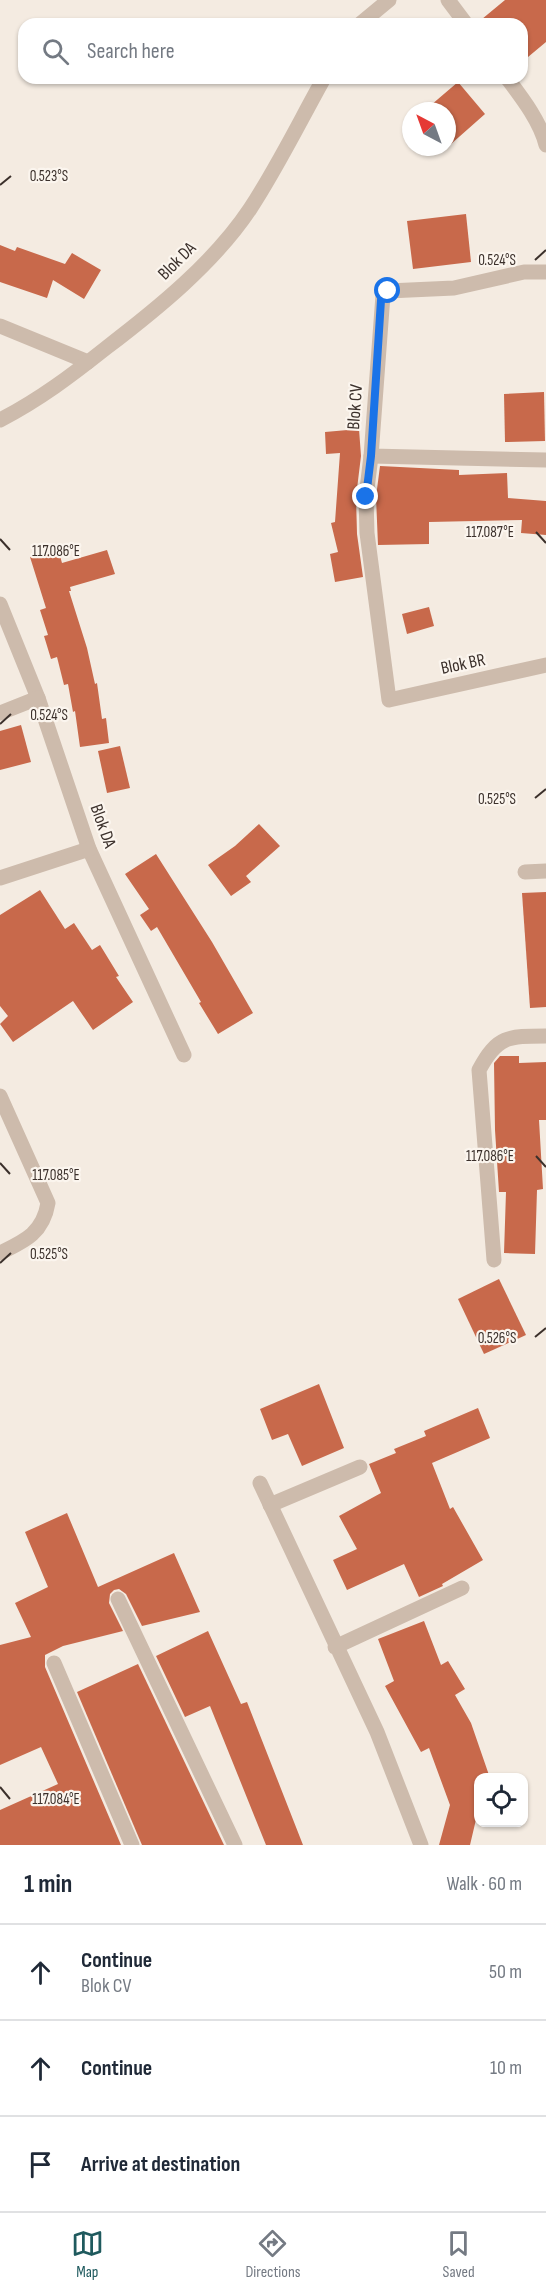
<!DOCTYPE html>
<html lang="en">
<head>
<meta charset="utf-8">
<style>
  :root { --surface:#fff; --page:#f6f6f7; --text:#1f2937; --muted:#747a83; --line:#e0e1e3; --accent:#1f5a5e }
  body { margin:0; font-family:"Sofia Sans Condensed",sans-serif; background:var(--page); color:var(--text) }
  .controls { position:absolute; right:18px; bottom:18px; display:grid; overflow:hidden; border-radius:12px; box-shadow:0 2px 4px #0004 }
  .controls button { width:54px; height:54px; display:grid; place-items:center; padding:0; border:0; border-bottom:2px solid var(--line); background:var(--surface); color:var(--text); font:30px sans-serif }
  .compass { position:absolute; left:402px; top:102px; width:54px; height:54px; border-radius:50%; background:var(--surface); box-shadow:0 2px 4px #0004; rotate:319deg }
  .stop { position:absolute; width:18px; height:18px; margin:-14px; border:4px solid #1a73e8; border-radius:50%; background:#fff }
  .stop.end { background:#1a73e8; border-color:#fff; box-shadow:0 2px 6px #0008 }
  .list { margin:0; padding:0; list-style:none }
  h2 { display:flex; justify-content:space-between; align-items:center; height:78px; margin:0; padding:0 24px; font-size:26px }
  h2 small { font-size:20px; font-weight:400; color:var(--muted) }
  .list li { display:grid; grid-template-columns:39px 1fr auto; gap:18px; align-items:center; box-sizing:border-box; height:96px; padding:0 24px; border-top:2px solid var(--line) }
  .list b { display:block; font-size:22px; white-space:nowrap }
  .list p { margin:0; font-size:20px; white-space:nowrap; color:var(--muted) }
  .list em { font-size:20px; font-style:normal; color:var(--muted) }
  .icon { flex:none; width:33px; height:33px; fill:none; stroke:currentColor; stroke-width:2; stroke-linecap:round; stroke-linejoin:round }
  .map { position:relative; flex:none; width:546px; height:1845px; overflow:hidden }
  .search { position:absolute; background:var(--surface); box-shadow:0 2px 4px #0004; left:18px; right:18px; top:18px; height:66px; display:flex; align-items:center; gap:15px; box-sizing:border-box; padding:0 21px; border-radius:18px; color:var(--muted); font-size:22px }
  .sheet { height:366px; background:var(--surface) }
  nav { display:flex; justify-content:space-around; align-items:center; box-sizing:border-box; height:84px; border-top:2px solid var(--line); background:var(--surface); font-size:16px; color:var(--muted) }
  nav a { display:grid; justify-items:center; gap:3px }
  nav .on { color:var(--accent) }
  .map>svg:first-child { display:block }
</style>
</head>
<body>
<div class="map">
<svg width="546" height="1845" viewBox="0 0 546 1845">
  <rect width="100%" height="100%" fill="#f4ebe1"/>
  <g fill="#c8694b">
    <path d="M 505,0 L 546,0 L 546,42 L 522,62 L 522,24 L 476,24 Z"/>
    <path d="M 458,82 L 485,114 L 442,152 L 438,147 L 447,147 L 447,111 L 424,111 Z"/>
    <path d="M 466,214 L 471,262 L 413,269 L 407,221 Z"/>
    <path d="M 0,245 L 15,251 L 17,247 L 65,264 L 72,253 L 101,270 L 84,299 L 53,280 L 47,298 L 0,282 Z"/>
    <path d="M 544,392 L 545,441 L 505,442 L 504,394 Z"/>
    <path d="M 359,429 L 361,456 L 356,497 L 357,534 L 363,577 L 335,582 L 330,554 L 338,552 L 331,523 L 335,522 L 340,453 L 326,454 L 325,432 Z"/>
    <path d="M 380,466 L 459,470 L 459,475 L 507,473 L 508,498 L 546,501 L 546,535 L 521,533 L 522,520 L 429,522 L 429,544 L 378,545 L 376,497 Z"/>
    <path d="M 58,549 L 62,563 L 107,550 L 115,574 L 70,587 L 71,591 L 69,591 L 87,648 L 95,684 L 97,683 L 102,719 L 106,718 L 109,743 L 80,747 L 75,711 L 73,712 L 68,684 L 64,685 L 57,657 L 51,659 L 44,636 L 48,635 L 40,610 L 46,608 L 30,557 Z"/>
    <path d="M 429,607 L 434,626 L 407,634 L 402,614 Z"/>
    <path d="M 21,725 L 31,762 L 0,770 L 0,731 Z"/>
    <path d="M 120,746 L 130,788 L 107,793 L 98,751 Z"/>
    <path d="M 259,824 L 280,846 L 246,876 L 251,882 L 231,896 L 208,865 L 235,846 Z"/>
    <path d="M 156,854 L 212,942 L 253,1013 L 218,1034 L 199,1003 L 201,1002 L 157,927 L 151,931 L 140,915 L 149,909 L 125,874 Z"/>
    <path d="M 40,890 L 65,929 L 74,923 L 92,950 L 100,945 L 119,976 L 116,977 L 133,1002 L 93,1030 L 73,1001 L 13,1042 L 0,1024 L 8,1016 L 0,1006 L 0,915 Z"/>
    <path d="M 546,892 L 546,1007 L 530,1008 L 522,893 Z"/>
    <path d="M 500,1056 L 519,1056 L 519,1063 L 546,1062 L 546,1120 L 539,1120 L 543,1189 L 537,1190 L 535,1254 L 504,1253 L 506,1192 L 499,1192 L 495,1130 L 494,1063 Z"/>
    <path d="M 499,1279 L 526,1335 L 484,1354 L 458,1299 Z"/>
    <path d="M 319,1384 L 344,1448 L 302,1466 L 288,1434 L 272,1440 L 260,1409 Z"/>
    <path d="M 478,1408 L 490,1438 L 432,1463 L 450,1509 L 453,1507 L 483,1560 L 442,1584 L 443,1586 L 419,1597 L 404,1564 L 347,1590 L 333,1560 L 357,1549 L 339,1516 L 381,1493 L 369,1464 L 396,1453 L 394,1449 L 426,1436 L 424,1431 Z"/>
    <path d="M 67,1513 L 98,1587 L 174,1553 L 200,1612 L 142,1626 L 126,1594 L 119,1589 L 114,1590 L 110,1594 L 109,1603 L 123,1631 L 63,1646 L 45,1655 L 45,1667 L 121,1845 L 0,1845 L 0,1810 L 58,1784 L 41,1747 L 0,1765 L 0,1645 L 31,1637 L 15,1603 L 48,1587 L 25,1532 Z"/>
    <path d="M 424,1621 L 441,1665 L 448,1661 L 465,1689 L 455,1695 L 471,1723 L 490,1778 L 478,1778 L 478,1811 L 470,1845 L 439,1845 L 450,1805 L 429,1748 L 421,1752 L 385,1686 L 394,1681 L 378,1639 Z"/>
    <path d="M 208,1631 L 241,1704 L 247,1702 L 303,1845 L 266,1845 L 210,1706 L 185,1717 L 156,1656 Z"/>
    <path d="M 138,1664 L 224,1845 L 142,1845 L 77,1692 Z"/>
  </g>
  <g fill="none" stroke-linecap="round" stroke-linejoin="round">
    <g stroke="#cdbbac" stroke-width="15">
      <path d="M 448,0 L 466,24"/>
      <path d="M 360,24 L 389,0"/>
      <path d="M 507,78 C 522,98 540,121 546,145"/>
      <path d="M 546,272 L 524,272 L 454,288 L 388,291 L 383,295 L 371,456 L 546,460"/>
      <path d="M 0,326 L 88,362"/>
      <path d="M 0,420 C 39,400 72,375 106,348 C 157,309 214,263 250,209 C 277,168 300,121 324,78"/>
      <path d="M 371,456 L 366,497 L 367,533 L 389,700 L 546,665"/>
      <path d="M 0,604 L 38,698 L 89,849 L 184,1055"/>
      <path d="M 0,713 L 38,698"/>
      <path d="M 525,872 L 546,871"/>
      <path d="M 0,878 L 89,849"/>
      <path d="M 0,1096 L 48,1203 C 43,1233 25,1241 0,1253"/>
      <path d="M 494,1260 L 479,1070 C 497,1036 508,1036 546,1036"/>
      <path d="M 260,1483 L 377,1732 L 421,1845"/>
      <path d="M 270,1505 L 360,1467"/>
      <path d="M 118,1599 L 235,1845"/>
      <path d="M 335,1647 L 462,1588"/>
      <path d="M 54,1663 L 132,1845"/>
    </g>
  </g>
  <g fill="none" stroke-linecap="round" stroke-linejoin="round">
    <path stroke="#1a73e8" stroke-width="8" d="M 366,497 L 371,456 L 381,300 L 388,291"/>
  </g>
  <path fill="none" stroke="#3b302b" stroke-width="2" d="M 0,185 L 11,176M 535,260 L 546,250M 536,532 L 546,543M 0,539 L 10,550M 0,724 L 11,714M 535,798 L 546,789M 536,1156 L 546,1167M 0,1163 L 10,1174M 0,1263 L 11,1253M 535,1337 L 546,1328M 0,1787 L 10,1799"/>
  <g text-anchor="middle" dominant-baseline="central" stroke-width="4.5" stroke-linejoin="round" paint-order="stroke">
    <g font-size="18" fill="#3b302b" stroke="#fbf5ee">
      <text transform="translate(177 261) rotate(-45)">Blok DA</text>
      <text transform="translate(355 407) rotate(-86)">Blok CV</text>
      <text transform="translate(463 664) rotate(-12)">Blok BR</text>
      <text transform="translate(103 826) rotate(70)">Blok DA</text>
    </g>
  </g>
  <g font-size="15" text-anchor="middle" fill="#3b302b" stroke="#fbf5ee" stroke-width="4.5" stroke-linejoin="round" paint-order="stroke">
    <text x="49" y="181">0.523°S</text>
    <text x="497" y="265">0.524°S</text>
    <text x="490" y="537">117.087°E</text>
    <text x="56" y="556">117.086°E</text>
    <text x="49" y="720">0.524°S</text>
    <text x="497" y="804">0.525°S</text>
    <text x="490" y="1161">117.086°E</text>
    <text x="56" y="1180">117.085°E</text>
    <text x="49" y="1259">0.525°S</text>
    <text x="497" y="1343">0.526°S</text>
    <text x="56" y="1804">117.084°E</text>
  </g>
</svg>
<div class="controls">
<button><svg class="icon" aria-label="locate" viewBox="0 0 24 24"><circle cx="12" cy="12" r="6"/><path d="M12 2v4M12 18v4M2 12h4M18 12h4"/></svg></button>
</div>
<svg class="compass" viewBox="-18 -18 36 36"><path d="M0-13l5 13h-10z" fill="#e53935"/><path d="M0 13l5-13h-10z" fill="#747a83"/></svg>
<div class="stop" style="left:388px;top:291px"></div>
<div class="stop end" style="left:366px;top:497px"></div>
<div class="search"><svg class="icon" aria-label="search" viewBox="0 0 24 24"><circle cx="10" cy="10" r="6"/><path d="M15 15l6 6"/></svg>Search here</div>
</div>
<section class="sheet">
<h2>1 min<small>Walk · 60 m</small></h2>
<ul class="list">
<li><svg class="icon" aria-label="ahead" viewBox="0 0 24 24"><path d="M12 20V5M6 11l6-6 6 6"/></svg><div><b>Continue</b><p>Blok CV</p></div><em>50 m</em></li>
<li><svg class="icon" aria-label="ahead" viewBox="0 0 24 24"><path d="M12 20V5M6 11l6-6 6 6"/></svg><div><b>Continue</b></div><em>10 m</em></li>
<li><svg class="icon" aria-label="arrive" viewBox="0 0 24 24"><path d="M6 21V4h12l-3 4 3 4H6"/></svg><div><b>Arrive at destination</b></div></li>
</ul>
</section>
<nav>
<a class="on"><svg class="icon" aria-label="map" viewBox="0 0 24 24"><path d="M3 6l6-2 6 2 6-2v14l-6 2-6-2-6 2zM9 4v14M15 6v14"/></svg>Map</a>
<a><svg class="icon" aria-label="directions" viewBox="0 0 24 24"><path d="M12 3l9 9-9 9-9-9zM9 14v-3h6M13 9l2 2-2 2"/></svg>Directions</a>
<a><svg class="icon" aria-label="saved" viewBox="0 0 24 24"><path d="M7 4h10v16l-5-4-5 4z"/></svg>Saved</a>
</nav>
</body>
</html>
